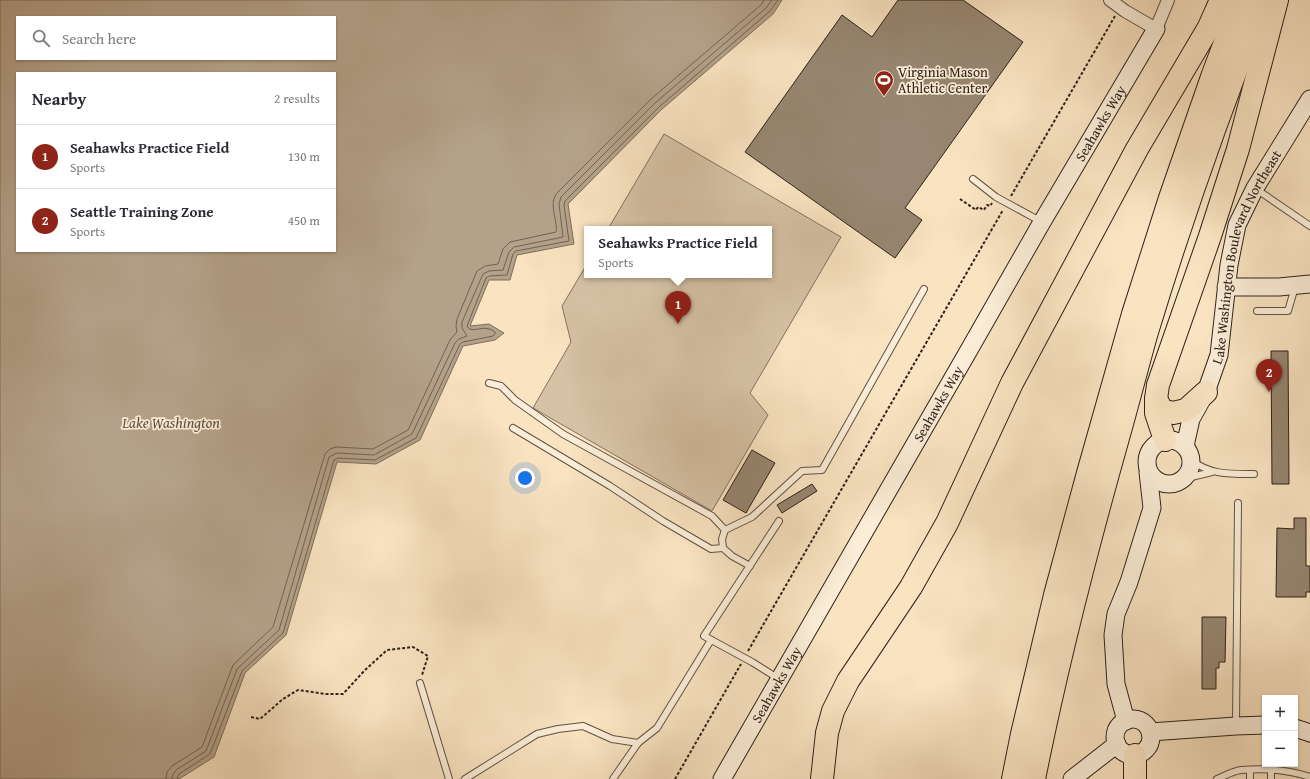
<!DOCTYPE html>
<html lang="en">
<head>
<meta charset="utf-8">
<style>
  :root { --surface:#fff; --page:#f7f7f7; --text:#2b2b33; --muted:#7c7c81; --line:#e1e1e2; --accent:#8f2418 }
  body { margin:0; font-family:"Gentium Book Plus",serif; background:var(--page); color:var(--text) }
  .controls { position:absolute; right:12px; bottom:12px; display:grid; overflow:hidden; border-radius:0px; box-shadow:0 1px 3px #0004 }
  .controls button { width:36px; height:36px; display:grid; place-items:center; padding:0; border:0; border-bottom:1px solid var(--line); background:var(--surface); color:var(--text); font:20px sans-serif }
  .you { position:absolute; left:525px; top:478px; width:14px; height:14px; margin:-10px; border:3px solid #fff; border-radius:50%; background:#1a73e8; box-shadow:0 0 0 6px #1a73e833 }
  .badge { display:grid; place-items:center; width:26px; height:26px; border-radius:50%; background:var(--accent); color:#fff; font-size:13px; font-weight:700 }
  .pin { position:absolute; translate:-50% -33px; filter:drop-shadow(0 1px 2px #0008) }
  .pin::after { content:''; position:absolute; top:21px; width:14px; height:12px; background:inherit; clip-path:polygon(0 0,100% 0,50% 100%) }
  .popup { position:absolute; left:584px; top:226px; width:188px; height:52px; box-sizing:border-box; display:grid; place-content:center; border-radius:0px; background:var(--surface); filter:drop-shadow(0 1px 3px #0005); font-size:13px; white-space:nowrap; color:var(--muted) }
  .popup b { font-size:15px; color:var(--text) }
  .popup::after { content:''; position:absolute; left:50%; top:100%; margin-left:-8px; border:8px solid transparent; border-top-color:var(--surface) }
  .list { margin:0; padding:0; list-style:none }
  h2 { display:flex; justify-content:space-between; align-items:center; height:52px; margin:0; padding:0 16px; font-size:17px }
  h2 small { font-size:13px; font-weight:400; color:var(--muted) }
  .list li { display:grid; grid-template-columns:26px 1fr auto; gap:12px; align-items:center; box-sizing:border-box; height:64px; padding:0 16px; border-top:1px solid var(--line) }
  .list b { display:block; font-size:15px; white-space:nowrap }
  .list p { margin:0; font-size:13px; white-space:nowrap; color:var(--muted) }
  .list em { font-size:13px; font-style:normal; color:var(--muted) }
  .icon { flex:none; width:22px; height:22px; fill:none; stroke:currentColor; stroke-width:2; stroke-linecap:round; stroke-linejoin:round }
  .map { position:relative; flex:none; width:1310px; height:779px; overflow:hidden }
  .search { position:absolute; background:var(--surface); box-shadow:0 1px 3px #0004; left:16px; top:16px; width:320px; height:44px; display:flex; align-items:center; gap:10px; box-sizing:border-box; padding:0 14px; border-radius:0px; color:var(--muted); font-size:15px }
  .panel { position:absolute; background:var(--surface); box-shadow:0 1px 3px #0004; left:16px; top:72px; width:320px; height:180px; border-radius:0px }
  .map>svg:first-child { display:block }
</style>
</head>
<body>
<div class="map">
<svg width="1310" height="779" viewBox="0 0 1310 779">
  <rect width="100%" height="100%" fill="#f9e3c1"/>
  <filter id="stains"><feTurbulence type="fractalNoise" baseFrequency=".005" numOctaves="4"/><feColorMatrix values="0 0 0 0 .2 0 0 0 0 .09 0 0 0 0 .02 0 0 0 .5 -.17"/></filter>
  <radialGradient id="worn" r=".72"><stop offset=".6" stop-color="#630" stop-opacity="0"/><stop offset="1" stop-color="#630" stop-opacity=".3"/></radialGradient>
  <path fill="#d6c2a5" stroke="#827260" d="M 664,134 L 841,237 L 750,393 L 768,415 L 712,511 L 533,408 L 571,342 L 562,306 L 587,264 L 587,275 L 769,275 L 769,229 L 608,229 Z"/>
  <path fill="#b4a189" stroke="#7e6e5d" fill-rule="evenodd" d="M 0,0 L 782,0 L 773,14 L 661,110 L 568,204 L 574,244 L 517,255 L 510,280 L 489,280 L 470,326 L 489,324 L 504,333 L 495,340 L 463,346 L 420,440 L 376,464 L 337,462 L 286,635 L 245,673 L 214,757 L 179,779 L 0,779 ZM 17,17 L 335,17 L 335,59 L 17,59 ZM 17,73 L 335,73 L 335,251 L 17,251 Z"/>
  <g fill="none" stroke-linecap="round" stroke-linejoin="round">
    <g stroke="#706252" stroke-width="1">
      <path d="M 166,779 L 167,772 L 172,766 L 202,747 L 233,665 L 273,627 L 325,454 L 330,449 L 336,447 L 373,449 L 408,430 L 450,340 L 457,332 L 456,326 L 457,319 L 477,271 L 485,266 L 498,264 L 503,249 L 510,242 L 556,232 C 558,219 548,205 557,193 L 651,99 L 762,4 L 764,0"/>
      <path d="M 172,779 L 173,774 L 176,770 L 206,751 L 237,669 L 279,630 L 329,457 L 337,453 L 374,455 L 412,434 L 455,343 L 459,339 L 467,336 L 462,328 L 462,322 L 483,274 L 489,271 L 503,270 L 509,252 L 514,247 L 563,237 L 559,204 L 561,197 L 655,103 L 766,8 L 772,0"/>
      <path d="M 177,779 L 179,774 L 210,754 L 242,671 L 283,633 L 334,460 L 338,458 L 375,460 L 416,438 L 460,344 L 463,342 L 493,336 L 495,334 L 495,332 C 493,331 491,329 489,329 C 481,326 471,334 467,326 L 486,278 L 489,276 L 507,275 L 513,254 L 516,251 L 569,241 L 564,205 L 565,201 L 659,107 L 770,11 L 778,0"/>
    </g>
  </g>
  <g fill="#978671" stroke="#2d221b">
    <path d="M 898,0 L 963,0 L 1023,42 L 905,208 L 922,220 L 895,258 L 745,152 L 842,15 L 872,37 Z"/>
    <path d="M 1271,351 L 1288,351 L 1289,484 L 1272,484 Z"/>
    <path d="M 752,450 L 775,463 L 746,513 L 723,500 Z"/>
    <path d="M 812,484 L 817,491 L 782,513 L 777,505 Z"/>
    <path d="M 1294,518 L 1306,518 L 1306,566 L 1310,566 L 1310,592 L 1306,592 L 1306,597 L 1276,597 L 1277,528 L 1294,529 Z"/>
    <path d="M 1202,617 L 1226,617 L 1225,662 L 1219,662 L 1219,668 L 1216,668 L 1216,689 L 1202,689 Z"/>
  </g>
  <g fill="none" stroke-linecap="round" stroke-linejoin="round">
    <defs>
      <g id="lane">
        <path d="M 973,179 L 996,197 L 1040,221"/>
        <path d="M 1256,189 L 1310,226"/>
        <path d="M 1257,311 L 1288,311 L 1295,287"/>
        <path d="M 489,383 L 501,386 L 515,400 L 563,434 L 712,516 L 725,530"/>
        <path d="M 513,428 L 610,486 L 663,521 L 711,549 L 723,548"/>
        <path d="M 1191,460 C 1210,475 1230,474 1254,474"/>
        <path d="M 1183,479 L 1212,472"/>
        <path d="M 750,566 L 732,556 L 723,548 L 722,539 L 725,530 L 752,517 L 802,471 L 822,470 L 924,289"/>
        <path d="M 779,679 L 752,662 L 704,636 L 779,521"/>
        <path d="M 420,683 L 449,779"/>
        <path d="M 1236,724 L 1238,503"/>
        <path d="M 465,779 L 537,734 L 558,729 L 583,726 L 612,739 L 638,743 L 657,728 L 711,640"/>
        <path d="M 613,779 L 638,743"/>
        <path d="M 1217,779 C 1224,776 1233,771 1241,770 C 1263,768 1289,770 1310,777"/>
        <path d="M 1250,779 L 1250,770"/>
        <path d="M 1271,779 L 1271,764"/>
      </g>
      <path id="street" d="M 1110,0 L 1125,11 L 1156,29 L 1168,0"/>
      <g id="secondary">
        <path d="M 1226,287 L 1279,287 L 1310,284"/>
        <circle cx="1169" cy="462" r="22"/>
        <path id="s1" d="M 1185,446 L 1191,419 L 1206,392 L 1219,355 L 1229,265 L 1237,225 L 1255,188 L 1310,99"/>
        <circle cx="1133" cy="737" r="18"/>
        <path d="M 1126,721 L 1116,684 L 1113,635 L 1116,614 L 1129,582 L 1152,508 L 1148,472"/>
        <path d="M 1295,728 L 1310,733"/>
        <path d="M 1150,732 L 1236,726 L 1265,725"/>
        <path id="s2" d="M 722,779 L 969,350 L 1042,222 L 1156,29"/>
        <path d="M 1072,779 L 1117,744"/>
      </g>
      <g id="highway">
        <path d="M 1156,399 L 1162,410 L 1173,413 L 1186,410 L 1206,392"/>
        <path d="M 1165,440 L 1156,413 L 1156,399 L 1158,385 L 1210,236 L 1238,149 L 1277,0"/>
        <path d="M 1135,755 L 1135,779"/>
        <path d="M 822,779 L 827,733 L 833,711 L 848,681 L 911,587 L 947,523 L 1012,383 L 1137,149 L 1209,27 L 1221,0"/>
        <path d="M 1013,779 L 1022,734 L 1055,595 L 1088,473 L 1133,314 L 1170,198 L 1212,77 L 1241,0"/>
        <path d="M 1034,779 C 1057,664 1086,551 1118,438 C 1128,403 1137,367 1147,332 C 1181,220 1220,109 1263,0"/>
      </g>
    </defs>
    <use href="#lane" stroke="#605244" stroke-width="8"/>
    <use href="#street" stroke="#605244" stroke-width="14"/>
    <use href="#secondary" stroke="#2d221b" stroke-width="19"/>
    <use href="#highway" stroke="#2d221b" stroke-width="24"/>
    <g stroke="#2d221b" stroke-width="2" stroke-dasharray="3 2" stroke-linecap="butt">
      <path d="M 1011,196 L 1115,16"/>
      <path d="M 960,199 L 976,210 L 978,207 L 984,210 L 987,205 L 990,206 L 992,203"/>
      <path d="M 748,651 L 1003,210"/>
      <path d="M 251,717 L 260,719 L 283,699 L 298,690 L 326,694 L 343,694 L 365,670 L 387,650 L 413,647 L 428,656 L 422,675"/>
      <path d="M 675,779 L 741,664"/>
    </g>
    <use href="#lane" stroke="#fbedd7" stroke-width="6"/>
    <use href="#street" stroke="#fbedd7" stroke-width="12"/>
    <use href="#secondary" stroke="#fbedd7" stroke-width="17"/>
    <use href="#highway" stroke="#f9e3c1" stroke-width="22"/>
  </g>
  <defs>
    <symbol id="stadium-pin" viewBox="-11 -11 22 30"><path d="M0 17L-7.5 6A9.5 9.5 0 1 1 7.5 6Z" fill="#8f2418" stroke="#fbedd7"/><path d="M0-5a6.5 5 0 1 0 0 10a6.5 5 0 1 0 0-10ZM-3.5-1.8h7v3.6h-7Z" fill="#fff"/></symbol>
  </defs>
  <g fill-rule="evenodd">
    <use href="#stadium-pin" x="873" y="69" width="22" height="30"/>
  </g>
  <g text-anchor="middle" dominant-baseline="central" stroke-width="3.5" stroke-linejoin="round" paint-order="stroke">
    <g font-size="14" fill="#2d221b" stroke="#fbedd7" text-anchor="start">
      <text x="898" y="72">Virginia Mason<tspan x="898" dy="16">Athletic Center</tspan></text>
    </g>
    <g font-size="14" fill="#2d221b" stroke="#fbedd7">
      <text stroke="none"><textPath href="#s2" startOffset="757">Seahawks Way</textPath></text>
      <text stroke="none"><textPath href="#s1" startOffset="201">Lake Washington Boulevard Northeast</textPath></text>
      <text stroke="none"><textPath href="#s2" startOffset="433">Seahawks Way</textPath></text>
      <text stroke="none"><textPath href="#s2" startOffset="109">Seahawks Way</textPath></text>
    </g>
    <g font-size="15" font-style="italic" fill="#5c4e42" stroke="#fbedd7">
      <text x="171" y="422">Lake Washington</text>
    </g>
  </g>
  <rect width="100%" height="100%" filter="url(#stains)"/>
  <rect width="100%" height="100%" fill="url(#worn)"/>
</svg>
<div class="controls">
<button>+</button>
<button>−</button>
</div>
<div class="you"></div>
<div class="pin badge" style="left:678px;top:324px">1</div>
<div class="popup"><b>Seahawks Practice Field</b>Sports</div>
<div class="pin badge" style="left:1269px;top:392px">2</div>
<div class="search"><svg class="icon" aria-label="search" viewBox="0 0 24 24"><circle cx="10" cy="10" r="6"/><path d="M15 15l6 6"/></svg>Search here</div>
<section class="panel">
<h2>Nearby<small>2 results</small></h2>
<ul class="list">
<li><span class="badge">1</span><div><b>Seahawks Practice Field</b><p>Sports</p></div><em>130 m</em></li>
<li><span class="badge">2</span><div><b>Seattle Training Zone</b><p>Sports</p></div><em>450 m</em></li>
</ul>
</section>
</div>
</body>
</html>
